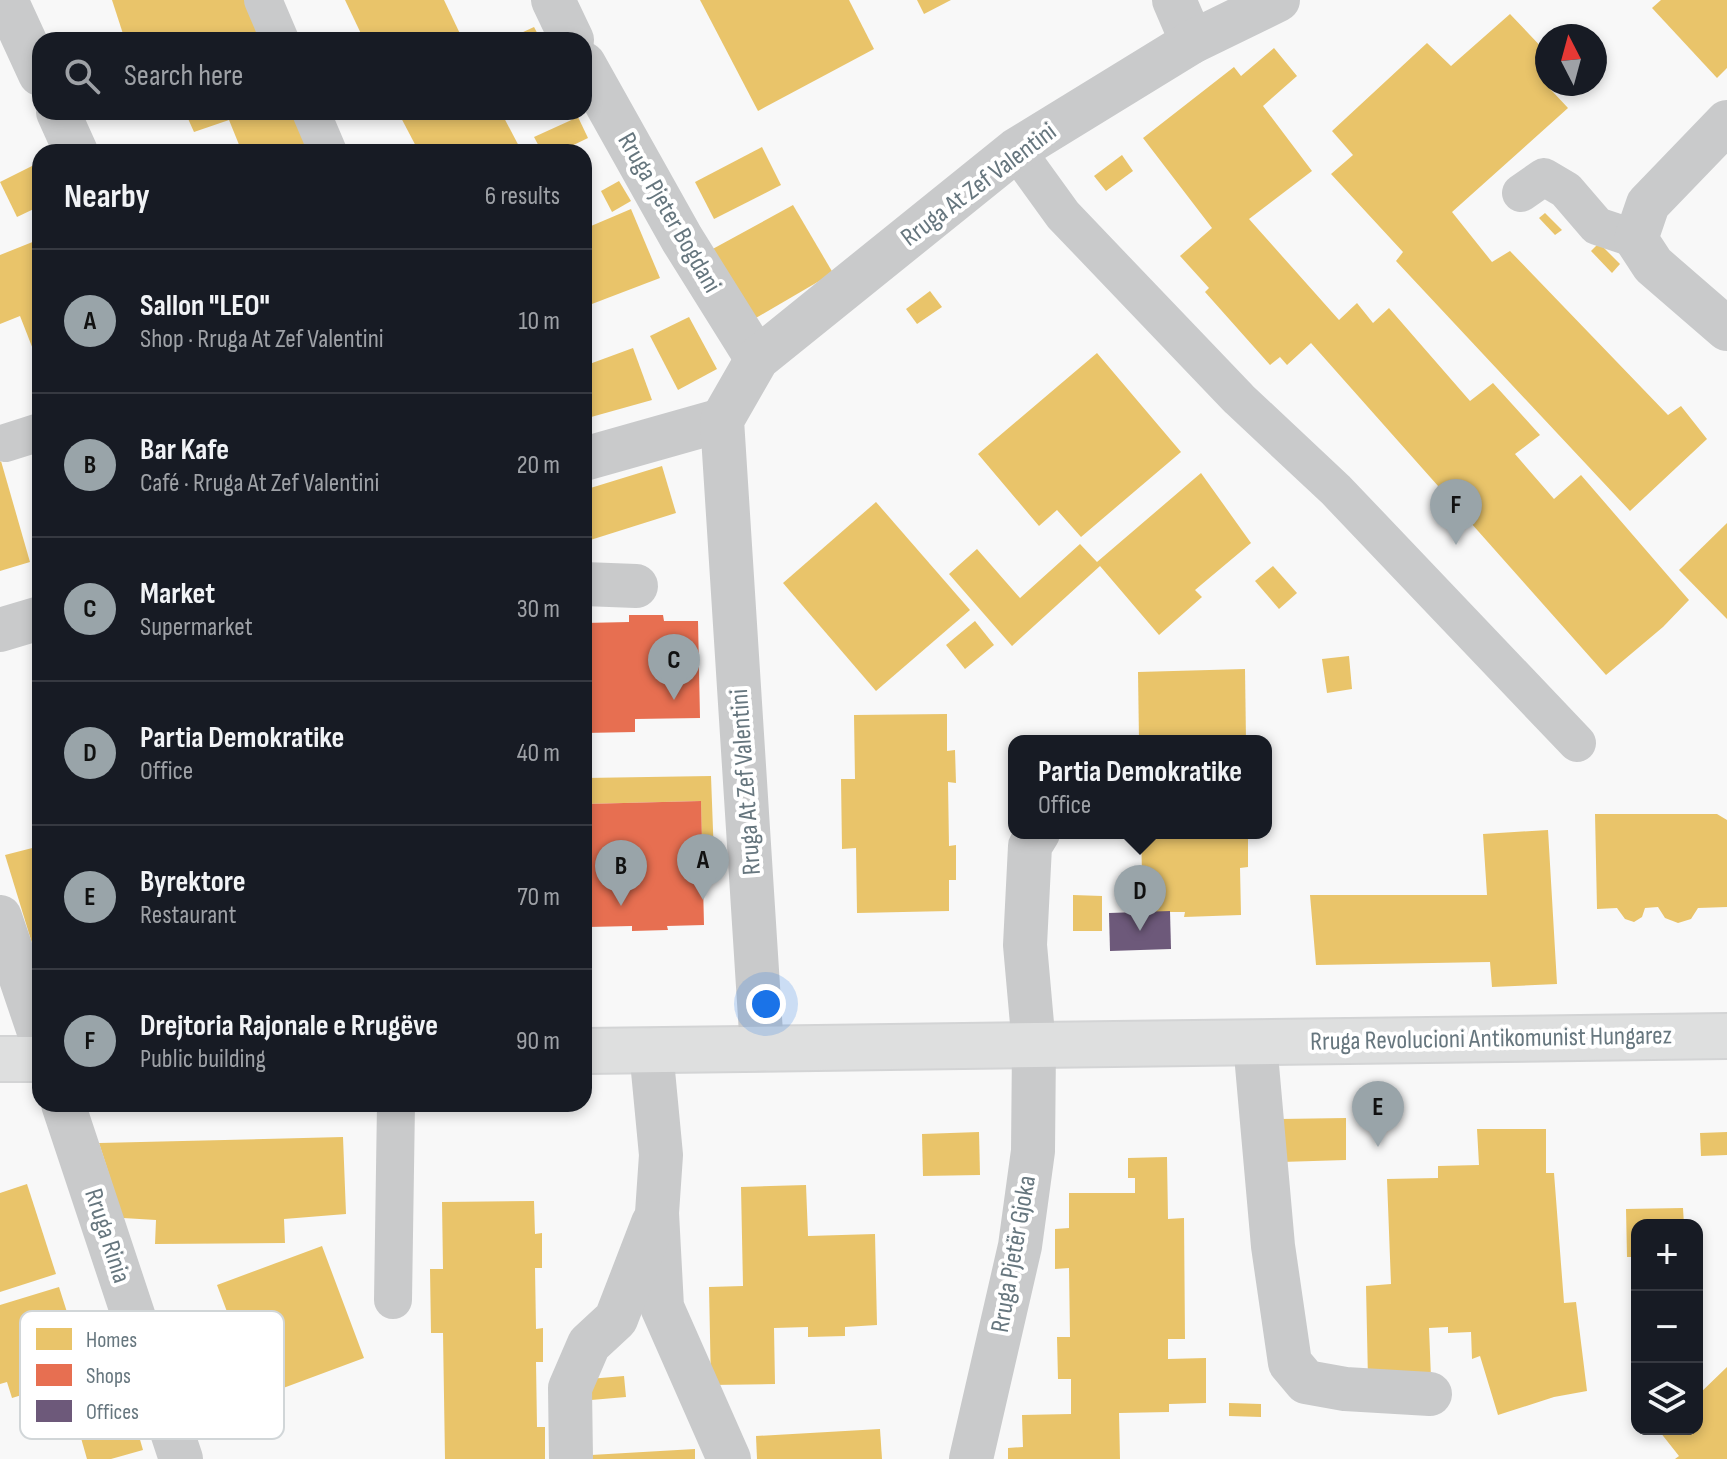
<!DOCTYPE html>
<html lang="en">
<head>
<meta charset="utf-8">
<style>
  :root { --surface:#171b24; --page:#242831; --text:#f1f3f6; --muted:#9ea1a6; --line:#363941; --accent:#99a4a9 }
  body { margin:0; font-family:"Sofia Sans Condensed",sans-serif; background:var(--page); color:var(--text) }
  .controls { position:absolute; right:24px; bottom:24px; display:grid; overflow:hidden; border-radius:16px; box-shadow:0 4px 12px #0003 }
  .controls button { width:72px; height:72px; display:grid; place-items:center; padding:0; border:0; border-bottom:2px solid var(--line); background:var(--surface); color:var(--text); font:40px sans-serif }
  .compass { position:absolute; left:1535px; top:24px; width:72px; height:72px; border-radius:50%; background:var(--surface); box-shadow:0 4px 12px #0003; rotate:354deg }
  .you { position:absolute; left:766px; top:1004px; width:28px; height:28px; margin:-20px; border:6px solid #fff; border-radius:50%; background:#1a73e8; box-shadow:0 0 0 12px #1a73e833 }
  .badge { display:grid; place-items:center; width:52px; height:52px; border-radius:50%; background:var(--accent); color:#111; font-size:26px; font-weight:700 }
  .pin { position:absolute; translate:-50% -66px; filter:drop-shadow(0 2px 4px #0008) }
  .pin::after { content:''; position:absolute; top:42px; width:28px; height:24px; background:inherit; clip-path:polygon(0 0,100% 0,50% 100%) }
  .popup { position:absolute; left:1008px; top:735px; width:264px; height:104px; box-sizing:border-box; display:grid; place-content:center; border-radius:16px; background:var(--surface); filter:drop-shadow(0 2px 6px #0005); font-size:26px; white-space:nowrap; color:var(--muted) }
  .popup b { font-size:30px; color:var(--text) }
  .popup::after { content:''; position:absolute; left:50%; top:100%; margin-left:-16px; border:16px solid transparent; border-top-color:var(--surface) }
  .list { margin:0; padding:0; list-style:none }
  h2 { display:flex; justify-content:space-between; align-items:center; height:104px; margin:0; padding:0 32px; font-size:34px }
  h2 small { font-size:26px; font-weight:400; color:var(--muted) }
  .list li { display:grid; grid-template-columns:52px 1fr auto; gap:24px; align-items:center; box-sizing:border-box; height:144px; padding:0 32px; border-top:2px solid var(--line) }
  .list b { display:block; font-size:30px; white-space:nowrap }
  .list p { margin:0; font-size:26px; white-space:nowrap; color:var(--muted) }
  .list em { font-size:26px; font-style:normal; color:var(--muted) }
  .icon { flex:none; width:44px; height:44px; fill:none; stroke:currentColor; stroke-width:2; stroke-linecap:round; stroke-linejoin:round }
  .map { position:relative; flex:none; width:1727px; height:1459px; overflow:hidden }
  .search { position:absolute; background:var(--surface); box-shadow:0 4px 12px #0003; left:32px; top:32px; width:560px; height:88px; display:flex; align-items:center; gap:20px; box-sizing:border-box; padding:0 28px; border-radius:24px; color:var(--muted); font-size:30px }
  .panel { position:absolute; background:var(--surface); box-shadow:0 4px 12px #0003; left:32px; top:144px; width:560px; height:968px; border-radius:24px }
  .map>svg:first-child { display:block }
</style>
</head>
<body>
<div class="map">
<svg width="1727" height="1459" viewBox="0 0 1727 1459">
  <rect width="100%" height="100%" fill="#f8f8f8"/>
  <g fill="#e9c46a">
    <path d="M 112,0 L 253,0 L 268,40 L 125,40 Z"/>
    <path d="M 345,0 L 444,0 L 463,40 L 364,40 Z"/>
    <path d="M 700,0 L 849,0 L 874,49 L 758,111 Z"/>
    <path d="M 917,0 L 951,0 L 924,14 Z"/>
    <path d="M 1661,0 L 1727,0 L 1727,68 L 1717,78 L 1652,8 Z"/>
    <path d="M 1510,14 L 1547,53 L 1547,71 L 1539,77 L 1568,108 L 1452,212 L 1492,262 L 1510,251 L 1668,415 L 1681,406 L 1707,439 L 1630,511 L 1396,261 L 1403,252 L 1331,174 L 1353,155 L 1332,131 L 1427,43 L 1451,66 Z"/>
    <path d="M 534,27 L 541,40 L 506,40 Z"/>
    <path d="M 1274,48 L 1297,76 L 1263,106 L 1312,171 L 1249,219 L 1339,320 L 1357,303 L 1373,323 L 1389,308 L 1470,401 L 1493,383 L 1540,435 L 1515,454 L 1554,499 L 1581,475 L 1689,600 L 1663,627 L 1606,675 L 1311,343 L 1287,365 L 1280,357 L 1270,365 L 1205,292 L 1209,288 L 1180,256 L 1212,228 L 1143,138 L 1234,67 L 1241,76 Z"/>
    <path d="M 185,112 L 297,112 L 313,152 L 242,152 L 229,120 L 194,132 Z"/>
    <path d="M 398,112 L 501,112 L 522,152 L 419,152 Z"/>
    <path d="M 578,117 L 588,138 L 559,152 L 542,152 L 534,137 Z"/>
    <path d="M 762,147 L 781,185 L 714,219 L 695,182 Z"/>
    <path d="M 1122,155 L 1133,171 L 1106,191 L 1094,176 Z"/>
    <path d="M 40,162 L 40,206 L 17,217 L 0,182 Z"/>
    <path d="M 619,181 L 631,201 L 612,212 L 601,191 Z"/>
    <path d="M 793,205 L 833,273 L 749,322 L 709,251 Z"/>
    <path d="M 631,209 L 660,278 L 584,307 L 584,229 Z"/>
    <path d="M 1545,213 L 1562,230 L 1555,235 L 1539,218 Z"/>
    <path d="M 40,239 L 40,355 L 36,357 L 20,316 L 0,324 L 0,255 Z"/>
    <path d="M 1599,243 L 1620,264 L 1612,273 L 1591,251 Z"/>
    <path d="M 930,291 L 942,307 L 917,324 L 906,309 Z"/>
    <path d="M 689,317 L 717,369 L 678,390 L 650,336 Z"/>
    <path d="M 633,348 L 652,400 L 584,419 L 584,366 Z"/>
    <path d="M 1097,353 L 1181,452 L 1081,537 L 1057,510 L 1039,526 L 978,454 Z"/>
    <path d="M 1,461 L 30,562 L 0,571 L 0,462 Z"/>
    <path d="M 662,466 L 676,513 L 584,542 L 584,490 Z"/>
    <path d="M 1201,473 L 1251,543 L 1195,590 L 1202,597 L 1159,635 L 1100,566 L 1012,646 L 949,574 L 977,549 L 1020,598 L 1080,544 L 1097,562 Z"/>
    <path d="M 876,502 L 970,610 L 876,691 L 783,583 Z"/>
    <path d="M 1727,523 L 1727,619 L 1679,570 Z"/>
    <path d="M 1273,566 L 1297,593 L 1279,609 L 1255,581 Z"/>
    <path d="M 975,621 L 994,645 L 965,669 L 946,645 Z"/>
    <path d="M 1349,656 L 1352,689 L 1327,693 L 1322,659 Z"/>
    <path d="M 1245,669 L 1246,741 L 1139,741 L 1138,672 Z"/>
    <path d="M 947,714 L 947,751 L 955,750 L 956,783 L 948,782 L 949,846 L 956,845 L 956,880 L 949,880 L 949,911 L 857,913 L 856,848 L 842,849 L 841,779 L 855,779 L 854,715 Z"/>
    <path d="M 711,776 L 714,857 L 702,857 L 701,801 L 585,804 L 585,778 Z"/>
    <path d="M 1595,814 L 1717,814 L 1727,820 L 1727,907 L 1698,908 L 1691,919 L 1678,923 L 1665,918 L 1658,907 L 1645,908 L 1642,917 L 1634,922 L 1625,919 L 1617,908 L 1597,909 Z"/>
    <path d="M 1548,830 L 1557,984 L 1492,987 L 1490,962 L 1316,965 L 1310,895 L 1487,895 L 1483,834 Z"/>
    <path d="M 1141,833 L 1248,833 L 1248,867 L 1240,868 L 1241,915 L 1184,917 L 1185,912 L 1143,912 Z"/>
    <path d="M 40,846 L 40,966 L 39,966 L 5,855 Z"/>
    <path d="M 1073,895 L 1102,896 L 1102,931 L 1073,931 Z"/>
    <path d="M 1346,1118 L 1346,1160 L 1281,1162 L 1280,1119 Z"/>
    <path d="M 1477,1129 L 1546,1129 L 1546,1173 L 1554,1173 L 1564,1303 L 1576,1302 L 1587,1391 L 1554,1397 L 1498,1415 L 1480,1356 L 1472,1359 L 1471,1332 L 1448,1333 L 1448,1327 L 1429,1328 L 1431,1378 L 1368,1380 L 1366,1286 L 1391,1284 L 1387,1179 L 1438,1178 L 1438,1166 L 1479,1165 Z"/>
    <path d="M 979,1132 L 980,1175 L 923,1176 L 922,1134 Z"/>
    <path d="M 1727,1132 L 1727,1155 L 1701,1156 L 1700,1133 Z"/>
    <path d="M 343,1137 L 346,1214 L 284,1219 L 285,1243 L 155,1244 L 156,1220 L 123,1218 L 99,1143 Z"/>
    <path d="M 1167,1157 L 1168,1219 L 1184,1218 L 1185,1339 L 1168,1339 L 1168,1359 L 1206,1358 L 1206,1403 L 1169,1404 L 1169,1412 L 1119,1413 L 1120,1459 L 1008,1459 L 1008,1448 L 1023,1447 L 1022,1415 L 1071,1414 L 1071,1379 L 1058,1379 L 1057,1337 L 1070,1337 L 1069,1268 L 1055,1269 L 1055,1229 L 1069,1228 L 1069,1193 L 1135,1193 L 1135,1178 L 1128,1178 L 1128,1158 Z"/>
    <path d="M 27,1184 L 56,1274 L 0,1292 L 0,1193 Z"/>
    <path d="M 806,1185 L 808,1236 L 875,1234 L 877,1325 L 845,1327 L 845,1336 L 808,1337 L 808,1327 L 774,1328 L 775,1384 L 711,1385 L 709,1287 L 743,1286 L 741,1187 Z"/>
    <path d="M 534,1201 L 535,1234 L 542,1233 L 542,1268 L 535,1268 L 536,1329 L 543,1328 L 543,1362 L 536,1362 L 537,1427 L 545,1427 L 545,1459 L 445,1459 L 443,1333 L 431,1333 L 430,1269 L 443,1269 L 442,1202 Z"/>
    <path d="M 1683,1208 L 1684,1225 L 1637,1225 L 1637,1257 L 1627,1257 L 1626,1209 Z"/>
    <path d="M 322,1246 L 364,1358 L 259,1397 L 217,1285 Z"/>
    <path d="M 59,1287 L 87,1375 L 12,1398 L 7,1382 L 0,1384 L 0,1305 Z"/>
    <path d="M 1727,1367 L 1727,1459 L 1675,1459 L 1679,1456 L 1660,1432 L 1663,1429 L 1697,1429 L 1697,1396 Z"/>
    <path d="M 624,1376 L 626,1397 L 591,1400 L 589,1379 Z"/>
    <path d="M 1229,1403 L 1261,1404 L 1261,1417 L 1229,1416 Z"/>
    <path d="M 131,1409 L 143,1450 L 111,1459 L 87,1459 L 77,1424 Z"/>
    <path d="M 880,1429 L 882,1459 L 757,1459 L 756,1436 Z"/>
    <path d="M 695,1449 L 695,1459 L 591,1459 L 591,1455 Z"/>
  </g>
  <g fill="#e76f51">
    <path d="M 629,615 L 663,615 L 664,621 L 698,621 L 700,718 L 635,719 L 635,732 L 584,733 L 584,623 L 629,622 Z"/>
    <path d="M 701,801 L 704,925 L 667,926 L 668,930 L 632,931 L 632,926 L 588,927 L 585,804 Z"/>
  </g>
  <path fill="#6d597a" d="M 1170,911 L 1171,949 L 1110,951 L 1109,913 Z"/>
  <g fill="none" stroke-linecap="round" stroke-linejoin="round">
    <defs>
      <g id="secondary">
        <path d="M 584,1051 L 1727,1036"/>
        <path d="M 0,1059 L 40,1059"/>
      </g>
    </defs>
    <use href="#secondary" stroke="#d3d4d5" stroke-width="48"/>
    <g stroke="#c9cacb" stroke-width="38">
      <path d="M 263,0 L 280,40"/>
      <path d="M 311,112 L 328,152"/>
      <path d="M 1016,150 L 1063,215 L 1239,399 L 1336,490 L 1577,743"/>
      <path d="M 1521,193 L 1544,177 L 1566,190 L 1597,226 L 1636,239"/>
      <path d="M 5,443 L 40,432"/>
      <path d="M 393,1300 L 396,1104"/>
    </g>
    <g stroke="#c9cacb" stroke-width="44">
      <path d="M 6,0 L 40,74"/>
      <path d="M 553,0 L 572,40"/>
      <path d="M 1174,0 L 1192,42"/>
      <path d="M 584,64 L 682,239 L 757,359"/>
      <path d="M 58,112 L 76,152"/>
      <path d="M 1727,122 L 1648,204 L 1636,239 L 1653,265 L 1727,329"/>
      <path d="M 584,459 L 722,420"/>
      <path d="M 584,584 L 636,586"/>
      <path d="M 0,630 L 40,618"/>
      <path d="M 0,917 L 40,1035"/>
      <path d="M 1255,1043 L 1273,1246 L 1290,1363 L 1306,1382 L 1345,1389 L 1430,1394"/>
      <path d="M 762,1049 L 722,420 L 757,359 L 1016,150 L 1192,42 L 1278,0"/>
      <path d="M 651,1050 L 661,1155 L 657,1213 L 662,1307 L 729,1459"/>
      <path d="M 63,1104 L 181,1459"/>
      <path d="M 571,1459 L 570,1388 L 589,1344 L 616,1319 L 653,1223"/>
      <path d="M 971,1459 L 1020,1246 L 1033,1151 L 1034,1046 L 1025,945 L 1030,846 L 1038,833"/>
    </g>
    <use href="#secondary" stroke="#dedfdf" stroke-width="44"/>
  </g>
  <g text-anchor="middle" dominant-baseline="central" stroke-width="8" stroke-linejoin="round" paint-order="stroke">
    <g font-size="26" fill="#66767e" stroke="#fff">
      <text transform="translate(979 185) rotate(-37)">Rruga At Zef Valentini</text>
      <text transform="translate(669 213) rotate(60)">Rruga Pjeter Bogdani</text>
      <text transform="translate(746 782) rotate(-94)">Rruga At Zef Valentini</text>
      <text transform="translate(1491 1039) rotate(-1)">Rruga Revolucioni Antikomunist Hungarez</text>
      <text transform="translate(107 1236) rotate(72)">Rruga Rinia</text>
      <text transform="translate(1014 1254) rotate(-80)">Rruga Pjetër Gjoka</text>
    </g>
  </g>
  <rect x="20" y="1311" width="264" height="128" rx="12" fill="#fff" stroke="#d1d6d8" stroke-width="2"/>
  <rect x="36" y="1328" width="36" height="22" fill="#e9c46a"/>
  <rect x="36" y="1364" width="36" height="22" fill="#e76f51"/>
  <rect x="36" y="1400" width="36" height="22" fill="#6d597a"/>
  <g font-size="22" fill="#66767e">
    <text x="86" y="1347">Homes</text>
    <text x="86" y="1383">Shops</text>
    <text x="86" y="1419">Offices</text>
  </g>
</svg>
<div class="controls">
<button>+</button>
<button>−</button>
<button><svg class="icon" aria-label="layers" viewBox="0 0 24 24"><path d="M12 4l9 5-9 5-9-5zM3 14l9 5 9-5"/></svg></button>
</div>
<svg class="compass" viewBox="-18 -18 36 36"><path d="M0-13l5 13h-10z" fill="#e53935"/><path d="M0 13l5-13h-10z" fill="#9ea1a6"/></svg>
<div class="you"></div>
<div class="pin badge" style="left:703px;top:900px">A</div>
<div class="pin badge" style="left:621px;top:906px">B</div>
<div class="pin badge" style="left:674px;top:700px">C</div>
<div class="pin badge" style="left:1140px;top:931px">D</div>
<div class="popup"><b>Partia Demokratike</b>Office</div>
<div class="pin badge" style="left:1378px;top:1147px">E</div>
<div class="pin badge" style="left:1456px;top:545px">F</div>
<div class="search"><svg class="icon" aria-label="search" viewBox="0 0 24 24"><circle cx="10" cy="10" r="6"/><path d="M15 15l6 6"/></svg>Search here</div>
<section class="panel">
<h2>Nearby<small>6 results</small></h2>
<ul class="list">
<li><span class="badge">A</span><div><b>Sallon &quot;LEO&quot;</b><p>Shop · Rruga At Zef Valentini</p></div><em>10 m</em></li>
<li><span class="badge">B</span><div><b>Bar Kafe</b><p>Café · Rruga At Zef Valentini</p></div><em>20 m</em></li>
<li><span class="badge">C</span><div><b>Market</b><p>Supermarket</p></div><em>30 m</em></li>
<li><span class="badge">D</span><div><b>Partia Demokratike</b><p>Office</p></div><em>40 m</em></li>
<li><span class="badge">E</span><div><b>Byrektore</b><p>Restaurant</p></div><em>70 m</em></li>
<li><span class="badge">F</span><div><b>Drejtoria Rajonale e Rrugëve</b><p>Public building</p></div><em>90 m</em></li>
</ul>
</section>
</div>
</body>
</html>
